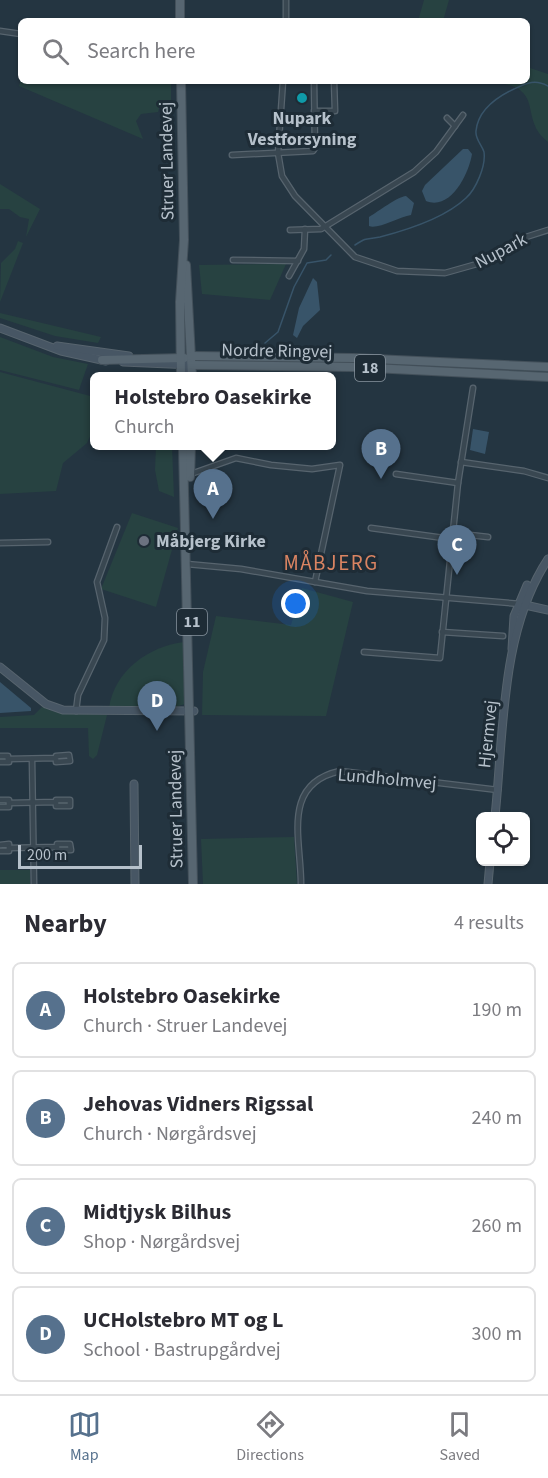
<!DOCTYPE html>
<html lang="en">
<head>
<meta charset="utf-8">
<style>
  :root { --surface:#fff; --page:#f2f2f3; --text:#2b2b33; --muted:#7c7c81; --line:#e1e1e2; --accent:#56718d }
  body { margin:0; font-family:"Source Sans 3",sans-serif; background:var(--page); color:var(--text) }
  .controls { position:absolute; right:18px; bottom:18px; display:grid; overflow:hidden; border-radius:9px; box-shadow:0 2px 4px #0004 }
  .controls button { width:54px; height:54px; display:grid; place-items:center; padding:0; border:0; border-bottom:2px solid var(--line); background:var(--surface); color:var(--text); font:30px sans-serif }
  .scale { position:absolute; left:18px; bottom:15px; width:124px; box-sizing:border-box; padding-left:6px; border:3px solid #b6c1cb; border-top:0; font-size:16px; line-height:21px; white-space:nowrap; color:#b6c1cb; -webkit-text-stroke:4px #1e2c36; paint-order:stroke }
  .you { position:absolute; left:296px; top:604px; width:21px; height:21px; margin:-15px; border:4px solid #fff; border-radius:50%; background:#1a73e8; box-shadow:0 0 0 9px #1a73e833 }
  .badge { display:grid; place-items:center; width:39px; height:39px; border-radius:50%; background:var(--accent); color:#fff; font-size:20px; font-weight:700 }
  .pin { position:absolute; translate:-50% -50px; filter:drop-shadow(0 2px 3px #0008) }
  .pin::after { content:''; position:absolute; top:32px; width:21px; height:18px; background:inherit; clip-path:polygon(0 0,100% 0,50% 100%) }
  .popup { position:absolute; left:90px; top:372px; width:246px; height:78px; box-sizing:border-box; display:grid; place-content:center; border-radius:9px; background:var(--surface); filter:drop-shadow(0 2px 4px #0005); font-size:20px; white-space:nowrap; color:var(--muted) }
  .popup b { font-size:22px; color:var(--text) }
  .popup::after { content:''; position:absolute; left:50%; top:100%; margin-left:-12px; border:12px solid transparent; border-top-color:var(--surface) }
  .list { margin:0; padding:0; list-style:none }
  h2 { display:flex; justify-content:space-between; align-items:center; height:78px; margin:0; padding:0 24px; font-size:26px }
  h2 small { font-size:20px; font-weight:400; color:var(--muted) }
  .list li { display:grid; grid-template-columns:39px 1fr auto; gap:18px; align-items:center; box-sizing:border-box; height:96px; margin:0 12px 12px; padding:0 12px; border:2px solid var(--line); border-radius:9px }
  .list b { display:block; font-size:22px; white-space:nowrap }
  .list p { margin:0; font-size:20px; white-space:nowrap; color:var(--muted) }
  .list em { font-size:20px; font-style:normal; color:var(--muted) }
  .icon { flex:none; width:33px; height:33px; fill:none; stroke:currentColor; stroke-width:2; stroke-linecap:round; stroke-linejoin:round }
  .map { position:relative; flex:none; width:548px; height:884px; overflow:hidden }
  .search { position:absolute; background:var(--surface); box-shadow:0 2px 4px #0004; left:18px; right:18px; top:18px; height:66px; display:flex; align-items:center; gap:15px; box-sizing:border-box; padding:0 21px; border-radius:9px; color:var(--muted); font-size:22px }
  .sheet { height:510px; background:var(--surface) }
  nav { display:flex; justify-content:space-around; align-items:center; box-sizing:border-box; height:84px; border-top:2px solid var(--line); background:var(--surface); font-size:16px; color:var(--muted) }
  nav a { display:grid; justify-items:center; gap:3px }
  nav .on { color:var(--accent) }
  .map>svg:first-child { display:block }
</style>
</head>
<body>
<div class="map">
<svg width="548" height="884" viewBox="0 0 548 884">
  <rect width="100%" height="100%" fill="#243541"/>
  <g fill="#274241">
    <path d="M 424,0 L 449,0 L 443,21 L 418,21 Z"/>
    <path d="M 527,67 L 548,74 L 548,142 C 525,124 536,103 521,91 C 515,85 502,84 493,81 L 527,81 Z"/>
    <path d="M 21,79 L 171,81 L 171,100 L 161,100 L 158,112 L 141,114 L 136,121 L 143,139 L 19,86 Z"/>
    <path d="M 0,184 L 40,209 L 26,237 L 29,219 L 20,217 L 9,209 L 0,209 Z"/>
    <path d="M 18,241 L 23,243 L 0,302 L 1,263 L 15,249 Z"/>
    <path d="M 286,264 L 270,300 L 202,294 L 199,265 Z"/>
    <path d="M 0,313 L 101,337 L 98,343 L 55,336 L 0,318 Z"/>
    <path d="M 0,337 L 53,357 L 88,364 L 79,390 L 0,370 Z"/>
    <path d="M 0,372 L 94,397 L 92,432 L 87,443 L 63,463 L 56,491 L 0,494 Z"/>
    <path d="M 156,446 L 172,446 L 174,497 L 159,491 L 155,470 Z"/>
    <path d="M 132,513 L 178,528 L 156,607 L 101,589 Z"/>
    <path d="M 302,588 L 353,602 L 326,716 L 202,715 L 203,672 L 216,616 L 291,625 Z"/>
    <path d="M 184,642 L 185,704 L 175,707 L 109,708 C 114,671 149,646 184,642 Z"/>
    <path d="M 42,707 L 55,712 L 107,715 L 97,755 L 93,759 L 89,756 L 88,728 L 0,728 L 0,717 L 34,715 Z"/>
    <path d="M 294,837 L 297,884 L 203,884 L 201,839 Z"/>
    <rect x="0" y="870" width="30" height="14"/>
  </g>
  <g fill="#385469">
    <path d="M 463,149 L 468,149 L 472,154 C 469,173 451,211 426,201 L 422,191 L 425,185 Z"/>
    <path d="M 406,196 L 414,203 L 411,215 C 399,217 377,230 369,226 L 369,217 C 379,211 397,197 406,196 Z"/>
    <path d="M 313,278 L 317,282 L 320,310 L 303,326 L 297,338 L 293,335 L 299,308 Z"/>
    <path d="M 473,429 L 489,432 L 485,454 L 470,450 Z"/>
    <path d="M 0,682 L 31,708 L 31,711 L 0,713 Z"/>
  </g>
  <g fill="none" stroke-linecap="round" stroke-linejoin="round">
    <g stroke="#385469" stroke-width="1.5">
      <path d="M 355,245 C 369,236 366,240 380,237 C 407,230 445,218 466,198 C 476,189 486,166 484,152 C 482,145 475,139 476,131 C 478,110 497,97 514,89 C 527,83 535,79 548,86"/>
      <path d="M 265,343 L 278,332 L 294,287 L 307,263 L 326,260 L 331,255"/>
    </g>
    <defs>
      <g id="street">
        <path d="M 286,0 L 286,21"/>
        <path d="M 0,31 L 21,34"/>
        <path d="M 283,81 L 278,153 L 282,176 L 295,196 L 355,257 L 397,271 L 445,273 L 484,262 L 526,237 L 548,230"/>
        <path d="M 314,111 L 335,111 L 334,81"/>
        <path d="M 447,118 L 455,126"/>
        <path d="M 232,155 L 313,151 L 315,148 L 314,81"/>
        <path d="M 290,230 L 321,229 L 414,172 L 436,152 L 463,115"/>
        <path d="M 233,260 L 298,261"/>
        <path d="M 289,276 L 304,249 L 305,229"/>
        <path d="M 461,462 L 524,471 L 548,478"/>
        <path d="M 396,474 L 458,483"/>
        <path d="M 188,475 L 236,458 L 271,465 L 312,469 L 340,465 L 315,582"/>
        <path d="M 371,528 L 451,539"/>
        <path d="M 452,533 L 488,537"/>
        <path d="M 0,543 L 48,542"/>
        <path d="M 187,564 L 241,569 L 367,591 L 521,604"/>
        <path d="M 442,632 L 503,636"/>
        <path d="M 364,652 L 440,658 L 458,483 L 473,388"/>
        <path d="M 76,711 L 78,695 L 104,640 L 105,618 L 97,582 L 117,527"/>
        <path d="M 0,756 L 8,756 L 8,759 L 56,758 L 56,762 L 70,761 L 69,755 L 56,756 L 56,758"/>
        <path d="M 32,759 L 34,884"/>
        <path d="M 0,762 L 9,762 L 8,759"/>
        <path d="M 0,800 L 9,800 L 9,803 L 56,802 L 56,806 L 70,806 L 70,800 L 56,800 L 56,802"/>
        <path d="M 0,807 L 9,807 L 9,803"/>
        <path d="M 0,845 L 9,844 L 9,848 L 57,847 L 57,850 L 71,850 L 70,844 L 57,844 L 57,847"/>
        <path d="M 0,851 L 9,851 L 9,848"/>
        <path d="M 301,884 C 301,839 281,784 340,771 L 498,790"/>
      </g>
      <g id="secondary">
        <path d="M 0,328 L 61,351 L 106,361"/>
        <path d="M 57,346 L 129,356"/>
        <path d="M 123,362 L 192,365"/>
        <path d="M 183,362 L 187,376"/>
        <path d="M 525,605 L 548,610"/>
        <path d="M 512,649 L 514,616 L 527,585"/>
        <path d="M 0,667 L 46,704 L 63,710 L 194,711"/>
        <path d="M 134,784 L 135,884"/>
        <path d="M 495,816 C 504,732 500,632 548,559"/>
        <path d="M 488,884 L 490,862"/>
      </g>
      <g id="primary">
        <path d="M 180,0 L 180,21"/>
        <path d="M 186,265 L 192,376"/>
        <path d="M 191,356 L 353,358 L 548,367"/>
        <path d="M 102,360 L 184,358"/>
        <path d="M 192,365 L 353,367 L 548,377"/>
        <path d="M 181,376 L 180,302 L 184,240 L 181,81"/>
        <path d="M 183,446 L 193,884"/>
        <path d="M 190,477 L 191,446"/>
      </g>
    </defs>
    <use href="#street" stroke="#57646e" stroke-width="7"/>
    <use href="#secondary" stroke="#57646e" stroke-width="9"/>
    <use href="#primary" stroke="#43505a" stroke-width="10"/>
    <use href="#street" stroke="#394751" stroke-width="4.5"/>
    <use href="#secondary" stroke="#475664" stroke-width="7"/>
    <use href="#primary" stroke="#576671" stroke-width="8"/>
  </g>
  <circle fill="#0f9aa8" stroke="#1e2c36" stroke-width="2" cx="302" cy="98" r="6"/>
  <circle fill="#6b7280" stroke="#1e2c36" stroke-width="2" cx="144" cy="541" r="6"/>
  <g text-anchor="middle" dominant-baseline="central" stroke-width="6" stroke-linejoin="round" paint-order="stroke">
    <g fill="#1e2c36" stroke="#88949e" stroke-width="1.5">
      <rect x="355" y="355" width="30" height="26" rx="4.5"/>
      <rect x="177" y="609" width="30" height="26" rx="4.5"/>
    </g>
    <g font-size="16" font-weight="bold" fill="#b6c1cb">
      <text x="370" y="368">18</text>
      <text x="192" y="622">11</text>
    </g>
    <g font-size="18" font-weight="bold" fill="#b6c1cb" stroke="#1e2c36">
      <text x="302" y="118">Nupark<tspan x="302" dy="21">Vestforsyning</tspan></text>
      <text x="156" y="541" text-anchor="start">Måbjerg Kirke</text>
    </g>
    <g font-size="18" fill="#b6c1cb" stroke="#1e2c36">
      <text transform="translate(167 161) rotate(-91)">Struer Landevej</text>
      <text transform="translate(501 251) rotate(-28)">Nupark</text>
      <text transform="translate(277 351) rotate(1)">Nordre Ringvej</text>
      <text transform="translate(488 734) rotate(-84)">Hjermvej</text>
      <text transform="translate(387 779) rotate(5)">Lundholmvej</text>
      <text transform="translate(176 809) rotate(-91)">Struer Landevej</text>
    </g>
    <g font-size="21" letter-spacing="1.5" fill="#da8462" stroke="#1e2c36">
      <text x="331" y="563">MÅBJERG</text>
    </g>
  </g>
</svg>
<div class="controls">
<button><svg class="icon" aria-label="locate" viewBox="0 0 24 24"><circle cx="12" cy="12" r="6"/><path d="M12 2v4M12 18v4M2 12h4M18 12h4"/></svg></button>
</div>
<div class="scale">200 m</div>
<div class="you"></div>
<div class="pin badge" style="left:213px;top:519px">A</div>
<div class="popup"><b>Holstebro Oasekirke</b>Church</div>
<div class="pin badge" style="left:381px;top:479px">B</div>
<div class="pin badge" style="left:457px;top:575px">C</div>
<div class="pin badge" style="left:157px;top:731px">D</div>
<div class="search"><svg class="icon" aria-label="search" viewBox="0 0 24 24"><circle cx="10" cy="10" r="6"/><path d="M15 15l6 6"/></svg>Search here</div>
</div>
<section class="sheet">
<h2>Nearby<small>4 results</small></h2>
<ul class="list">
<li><span class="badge">A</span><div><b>Holstebro Oasekirke</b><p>Church · Struer Landevej</p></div><em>190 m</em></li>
<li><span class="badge">B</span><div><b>Jehovas Vidners Rigssal</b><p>Church · Nørgårdsvej</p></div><em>240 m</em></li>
<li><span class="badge">C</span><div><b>Midtjysk Bilhus</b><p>Shop · Nørgårdsvej</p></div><em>260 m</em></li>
<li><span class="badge">D</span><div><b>UCHolstebro MT og L</b><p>School · Bastrupgårdvej</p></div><em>300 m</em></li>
</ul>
</section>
<nav>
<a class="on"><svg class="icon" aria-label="map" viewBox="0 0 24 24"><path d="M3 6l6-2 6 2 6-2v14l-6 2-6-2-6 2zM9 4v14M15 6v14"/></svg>Map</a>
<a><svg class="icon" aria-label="directions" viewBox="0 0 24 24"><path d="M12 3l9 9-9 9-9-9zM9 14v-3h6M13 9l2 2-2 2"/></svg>Directions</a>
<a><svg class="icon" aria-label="saved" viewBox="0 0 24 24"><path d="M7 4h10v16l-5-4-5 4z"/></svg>Saved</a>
</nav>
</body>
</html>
